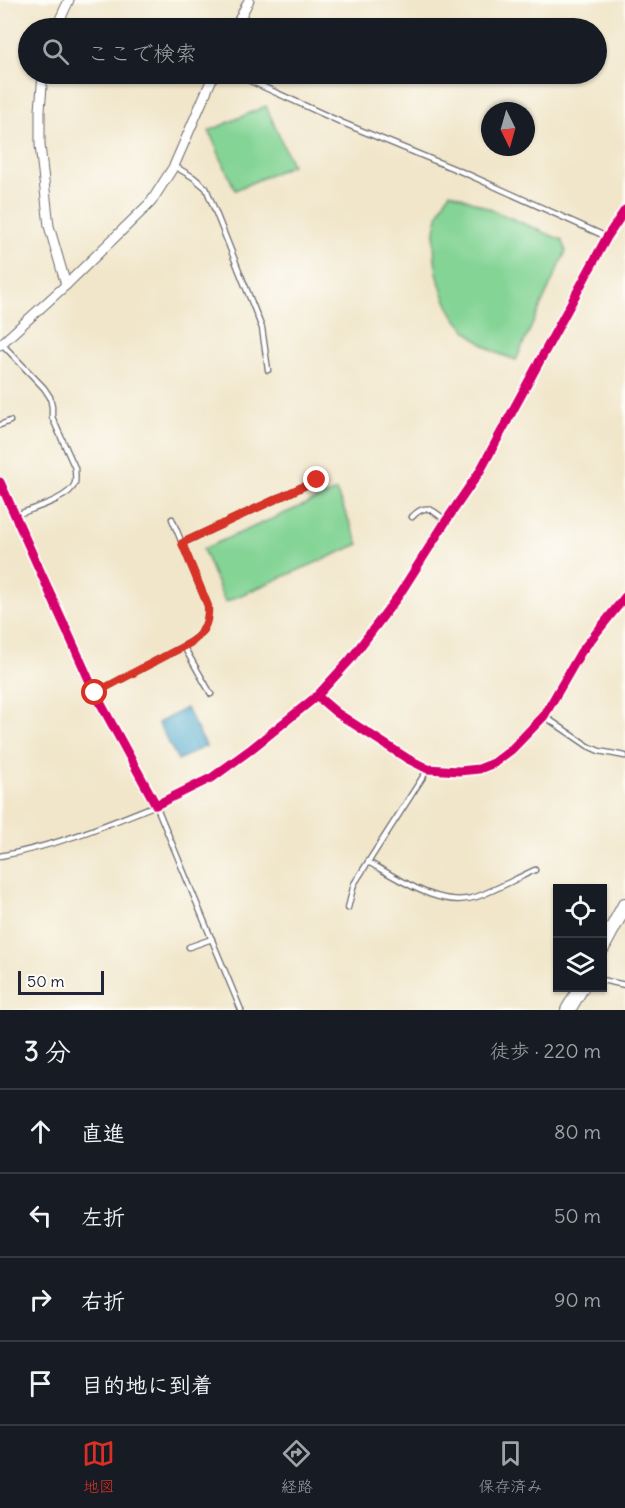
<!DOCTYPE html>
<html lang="ja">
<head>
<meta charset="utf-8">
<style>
  :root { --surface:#171b24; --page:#242831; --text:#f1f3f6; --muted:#9ea1a6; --line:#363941; --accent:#d93025 }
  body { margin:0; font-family:Delius,"Klee One",sans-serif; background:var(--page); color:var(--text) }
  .controls { position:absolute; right:18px; bottom:18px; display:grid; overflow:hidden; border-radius:0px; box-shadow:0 2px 4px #0004 }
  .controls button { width:54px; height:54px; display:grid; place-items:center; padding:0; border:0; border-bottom:2px solid var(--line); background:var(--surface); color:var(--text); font:30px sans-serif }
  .compass { position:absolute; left:481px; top:102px; width:54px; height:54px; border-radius:50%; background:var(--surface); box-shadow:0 2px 4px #0004; rotate:175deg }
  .scale { position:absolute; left:18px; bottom:15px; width:86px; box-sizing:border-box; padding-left:6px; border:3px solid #22223b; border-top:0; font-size:16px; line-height:21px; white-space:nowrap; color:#22223b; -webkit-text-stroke:4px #fdfcf7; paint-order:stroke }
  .stop { position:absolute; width:18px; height:18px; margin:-14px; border:4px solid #d93025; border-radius:50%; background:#fff }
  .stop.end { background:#d93025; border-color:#fff; box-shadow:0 2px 6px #0008 }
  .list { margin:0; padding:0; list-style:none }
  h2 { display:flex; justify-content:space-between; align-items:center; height:78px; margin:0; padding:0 24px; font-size:26px }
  h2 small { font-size:20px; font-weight:400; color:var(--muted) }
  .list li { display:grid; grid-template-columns:39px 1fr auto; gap:18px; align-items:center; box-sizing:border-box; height:84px; padding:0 24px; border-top:2px solid var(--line) }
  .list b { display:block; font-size:22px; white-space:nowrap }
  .list em { font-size:20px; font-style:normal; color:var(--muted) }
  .icon { flex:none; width:33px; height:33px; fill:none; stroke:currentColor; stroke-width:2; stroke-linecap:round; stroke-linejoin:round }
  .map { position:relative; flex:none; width:625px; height:1010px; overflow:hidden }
  .search { position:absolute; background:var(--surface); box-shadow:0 2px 4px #0004; left:18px; right:18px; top:18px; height:66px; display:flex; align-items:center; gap:15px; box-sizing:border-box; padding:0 21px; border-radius:33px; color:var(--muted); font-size:22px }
  .sheet { height:414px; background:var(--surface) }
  nav { display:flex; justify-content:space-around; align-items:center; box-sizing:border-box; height:84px; border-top:2px solid var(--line); background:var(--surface); font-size:16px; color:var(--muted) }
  nav a { display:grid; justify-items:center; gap:3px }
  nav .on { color:var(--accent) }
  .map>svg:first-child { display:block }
</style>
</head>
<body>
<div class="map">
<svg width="625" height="1010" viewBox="0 0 625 1010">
  <rect width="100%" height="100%" fill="#fdfcf7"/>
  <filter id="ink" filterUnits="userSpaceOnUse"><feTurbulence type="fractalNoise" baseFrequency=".0167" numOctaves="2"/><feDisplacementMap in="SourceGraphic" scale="12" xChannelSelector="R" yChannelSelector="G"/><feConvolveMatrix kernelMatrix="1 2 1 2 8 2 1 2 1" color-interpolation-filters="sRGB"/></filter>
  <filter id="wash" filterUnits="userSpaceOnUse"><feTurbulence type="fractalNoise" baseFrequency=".008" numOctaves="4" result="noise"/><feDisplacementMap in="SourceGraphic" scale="24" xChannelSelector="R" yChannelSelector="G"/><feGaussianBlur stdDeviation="1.35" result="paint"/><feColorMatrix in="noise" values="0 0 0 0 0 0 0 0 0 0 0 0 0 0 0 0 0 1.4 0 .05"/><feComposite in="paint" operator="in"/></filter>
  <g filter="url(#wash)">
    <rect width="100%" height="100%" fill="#f1e6ca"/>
    <g fill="#84d495" stroke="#537b68" stroke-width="1.5">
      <path d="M 266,106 L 292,165 L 235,190 L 209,131 Z"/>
      <path d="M 450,192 L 562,240 L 566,251 L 516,360 C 509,357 501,355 495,352 C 486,347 472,337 465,329 C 439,303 428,252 438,217 C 440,208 445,200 450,192 Z"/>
      <path d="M 336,491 L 359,544 L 225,602 L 203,549 Z"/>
    </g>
    <path fill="#4ea8cb" stroke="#386583" stroke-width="1.5" d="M 186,708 L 206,746 L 178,760 L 158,723 Z"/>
  </g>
  <g filter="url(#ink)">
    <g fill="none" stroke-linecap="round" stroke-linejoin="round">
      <defs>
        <g id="lane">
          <path d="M 235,74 L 343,123 L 467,174 L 607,237"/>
          <path d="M 174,166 L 193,177 L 206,188 L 262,328 L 268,370"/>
          <path d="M 2,344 L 44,388 L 50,397 L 52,407 L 52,417 L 75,468 C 75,473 76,478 75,483 C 70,499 31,509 16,515"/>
          <path d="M 0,425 L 10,421"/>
          <path d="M 412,517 C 426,502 433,510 446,521"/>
          <path d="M 182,543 L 317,480"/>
          <path d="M 184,647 L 211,694"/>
          <path d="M 95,693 L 190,643 C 204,634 209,622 208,606 L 172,519"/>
          <path d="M 544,716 L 588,746 L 599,751 L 625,756"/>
          <path d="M 0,856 C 56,846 104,826 156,805 L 241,1010"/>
          <path d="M 368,862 C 398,878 440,909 476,897 C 496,890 515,879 535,870"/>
          <path d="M 348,908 L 354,884 L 428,769"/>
          <path d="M 189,947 L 212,939"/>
          <path d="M 602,980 L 625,985"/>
        </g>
        <g id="street">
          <path d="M 56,28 L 69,0"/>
          <path d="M 235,28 L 249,0"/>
          <path d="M 43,74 L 40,110 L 40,145 L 49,226 L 66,285"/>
          <path d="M 0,345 L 66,285 L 151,202 L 174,166 L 214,74"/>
          <path d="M 0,482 L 95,693 L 156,805 L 213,777 L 250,750 L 317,696 L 350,660 L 399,595 L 446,521 L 480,471 L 607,237 L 625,210"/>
          <path d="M 317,696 L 337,713 L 408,759 L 428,769 L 459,771 L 479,769 L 494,763 L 511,750 L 544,716 L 581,652 L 625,597"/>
        </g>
        <g id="secondary">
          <path d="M 602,948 L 625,905"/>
          <path d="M 568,1010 L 581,988"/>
        </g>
      </defs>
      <use href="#lane" stroke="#6a676d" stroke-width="7"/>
      <use href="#street" stroke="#6a676d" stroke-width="11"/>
      <use href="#secondary" stroke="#6a676d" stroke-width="16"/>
      <use href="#lane" stroke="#fff" stroke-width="4.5"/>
      <use href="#street" stroke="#fff" stroke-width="9"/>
      <use href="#secondary" stroke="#fff" stroke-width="14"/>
      <defs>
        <g id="cycleway">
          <path d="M 0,482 L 95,693 L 156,805 L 213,777 L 250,750 L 317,696 L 350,660 L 399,595 L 446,521 L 480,471 L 607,237 L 625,210"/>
          <path d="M 317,696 L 337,713 L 408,759 L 428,769 L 459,771 L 479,769 L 494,763 L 511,750 L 544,716 L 581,652 L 625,597"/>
        </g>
      </defs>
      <use href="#cycleway" stroke="#fdfcf7" stroke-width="13"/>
      <use href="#cycleway" stroke="#d6006c" stroke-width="9"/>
    </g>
  </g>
  <g fill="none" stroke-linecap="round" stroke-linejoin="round" filter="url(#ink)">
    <path stroke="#d93025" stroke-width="8" d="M 95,693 L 190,643 C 204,634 209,622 208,606 L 182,543 L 317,480"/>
  </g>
</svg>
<div class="controls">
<button><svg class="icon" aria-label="locate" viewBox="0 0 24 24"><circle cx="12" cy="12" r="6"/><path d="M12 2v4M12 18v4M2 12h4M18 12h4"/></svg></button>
<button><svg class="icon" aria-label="layers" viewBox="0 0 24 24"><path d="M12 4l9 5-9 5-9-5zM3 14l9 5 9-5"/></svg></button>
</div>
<svg class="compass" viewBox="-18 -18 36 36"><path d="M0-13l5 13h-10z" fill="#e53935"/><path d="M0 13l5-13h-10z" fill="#9ea1a6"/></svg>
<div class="scale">50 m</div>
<div class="stop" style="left:95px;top:693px"></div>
<div class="stop end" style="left:317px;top:480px"></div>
<div class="search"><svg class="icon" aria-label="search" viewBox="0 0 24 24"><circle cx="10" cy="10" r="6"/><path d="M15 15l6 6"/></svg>ここで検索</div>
</div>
<section class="sheet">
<h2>3 分<small>徒歩 · 220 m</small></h2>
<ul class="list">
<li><svg class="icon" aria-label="ahead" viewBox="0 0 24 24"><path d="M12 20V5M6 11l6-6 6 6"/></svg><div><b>直進</b></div><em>80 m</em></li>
<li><svg class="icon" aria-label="left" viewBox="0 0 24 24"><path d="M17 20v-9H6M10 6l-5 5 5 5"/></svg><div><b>左折</b></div><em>50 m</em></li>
<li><svg class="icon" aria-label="right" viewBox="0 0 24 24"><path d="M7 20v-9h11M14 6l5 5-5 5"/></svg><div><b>右折</b></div><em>90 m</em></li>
<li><svg class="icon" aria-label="arrive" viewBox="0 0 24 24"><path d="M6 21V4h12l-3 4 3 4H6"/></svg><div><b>目的地に到着</b></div></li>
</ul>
</section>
<nav>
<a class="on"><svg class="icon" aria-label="map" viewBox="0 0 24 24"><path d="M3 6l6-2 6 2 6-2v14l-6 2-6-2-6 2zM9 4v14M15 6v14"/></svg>地図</a>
<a><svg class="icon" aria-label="directions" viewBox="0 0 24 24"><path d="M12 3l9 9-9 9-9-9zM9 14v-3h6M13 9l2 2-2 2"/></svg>経路</a>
<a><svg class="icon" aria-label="saved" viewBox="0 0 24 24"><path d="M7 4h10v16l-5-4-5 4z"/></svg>保存済み</a>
</nav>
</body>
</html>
